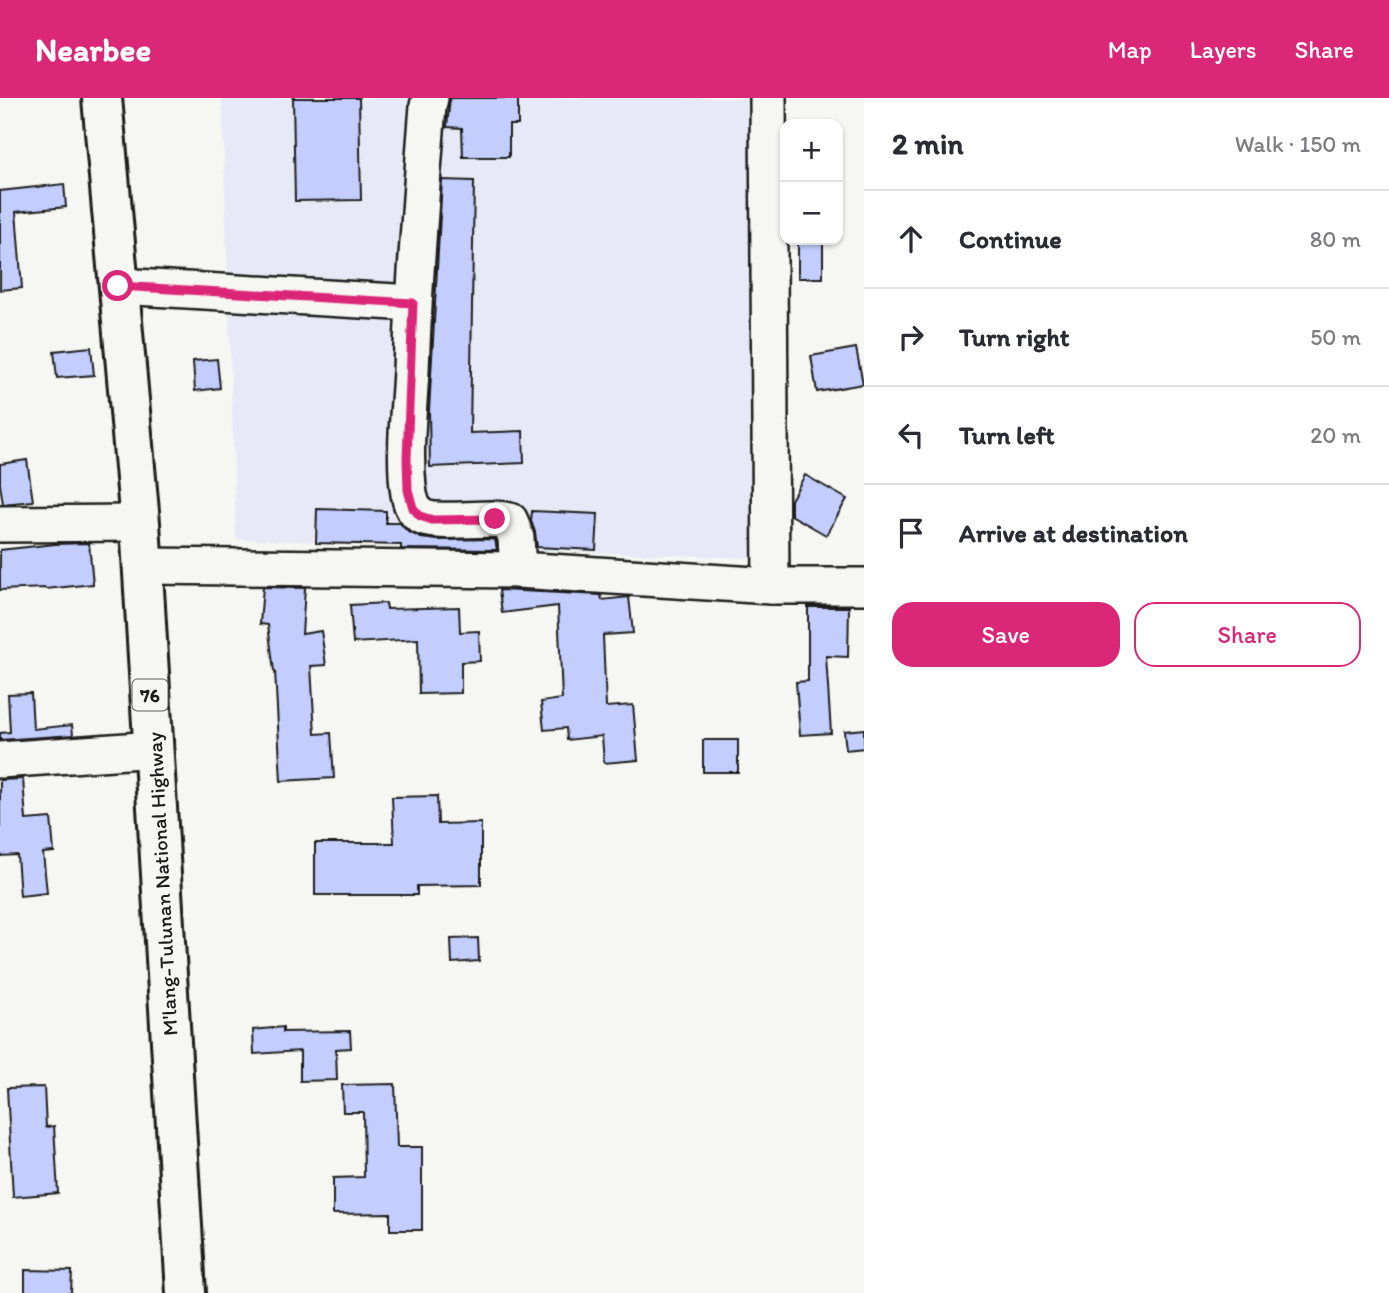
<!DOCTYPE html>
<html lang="en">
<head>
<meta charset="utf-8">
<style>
  :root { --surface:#fff; --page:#f7f7f7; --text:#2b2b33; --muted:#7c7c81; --line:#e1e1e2; --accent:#db2777 }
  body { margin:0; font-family:Itim,sans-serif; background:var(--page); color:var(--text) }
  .controls { position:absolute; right:21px; top:21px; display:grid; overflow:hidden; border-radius:14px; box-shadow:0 2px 5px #0004 }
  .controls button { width:63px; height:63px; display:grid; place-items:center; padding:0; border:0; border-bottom:2px solid var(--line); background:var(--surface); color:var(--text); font:35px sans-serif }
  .stop { position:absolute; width:21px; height:21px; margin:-16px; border:5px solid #db2777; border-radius:50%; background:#fff }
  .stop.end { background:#db2777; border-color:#fff; box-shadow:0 2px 7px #0008 }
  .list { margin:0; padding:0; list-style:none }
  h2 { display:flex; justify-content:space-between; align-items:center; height:91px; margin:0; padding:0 28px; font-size:30px }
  h2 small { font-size:23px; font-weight:400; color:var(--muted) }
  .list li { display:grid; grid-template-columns:46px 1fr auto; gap:21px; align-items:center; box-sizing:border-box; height:98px; padding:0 28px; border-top:2px solid var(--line) }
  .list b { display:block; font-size:26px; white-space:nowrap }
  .list em { font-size:23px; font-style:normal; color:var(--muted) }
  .actions { display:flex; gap:14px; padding:21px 28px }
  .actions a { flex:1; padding:16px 0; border:2px solid var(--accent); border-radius:21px; text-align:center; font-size:24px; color:var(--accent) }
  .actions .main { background:var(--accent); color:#fff }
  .icon { flex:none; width:38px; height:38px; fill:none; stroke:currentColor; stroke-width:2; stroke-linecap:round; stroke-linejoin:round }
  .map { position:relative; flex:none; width:864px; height:1195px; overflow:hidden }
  header { display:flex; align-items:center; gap:42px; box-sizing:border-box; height:98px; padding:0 35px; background:var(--accent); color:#fff }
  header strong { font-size:33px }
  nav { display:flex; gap:38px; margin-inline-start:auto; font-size:24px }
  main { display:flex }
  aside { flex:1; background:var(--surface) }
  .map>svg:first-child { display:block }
</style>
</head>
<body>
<header>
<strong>Nearbee</strong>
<nav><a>Map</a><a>Layers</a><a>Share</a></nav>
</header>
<main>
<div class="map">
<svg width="864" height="1195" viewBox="0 0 864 1195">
  <rect width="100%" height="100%" fill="#f6f6f2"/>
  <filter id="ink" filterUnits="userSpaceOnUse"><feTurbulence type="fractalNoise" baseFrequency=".0143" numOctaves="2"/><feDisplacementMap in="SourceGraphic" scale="14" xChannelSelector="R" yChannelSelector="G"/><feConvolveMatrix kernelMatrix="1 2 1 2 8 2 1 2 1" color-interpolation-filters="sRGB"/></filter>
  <g filter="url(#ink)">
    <path fill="#e7eaf6" d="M 222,0 L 753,0 L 750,460 L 236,441 Z"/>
    <g fill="#c3ceff" stroke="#1c1c1c" stroke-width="2">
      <path d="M 293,0 L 359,0 L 361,102 L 295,103 Z"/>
      <path d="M 450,0 L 518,0 L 518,27 L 509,27 L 509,59 L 463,59 L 462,30 L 447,29 Z"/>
      <path d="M 442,82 L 474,83 L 470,335 L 523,333 L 524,365 L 430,369 L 429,313 Z"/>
      <path d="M 64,86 L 66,109 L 16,114 L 22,190 L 0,192 L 0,93 Z"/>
      <rect x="798" y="142" width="25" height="38"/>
      <path d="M 91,249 L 94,277 L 57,280 L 54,253 Z"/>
      <path d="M 856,250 L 863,286 L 817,294 L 811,258 Z"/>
      <path d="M 217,261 L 220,290 L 195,293 L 193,263 Z"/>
      <path d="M 27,362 L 33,403 L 3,406 L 0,386 L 0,366 Z"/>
      <path d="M 805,377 L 847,401 L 826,437 L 791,417 L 791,402 Z"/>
      <path d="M 317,411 L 386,413 L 386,425 L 400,425 L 407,433 L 421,440 L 437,442 L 495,441 L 497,452 L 401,451 L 401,447 L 316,445 Z"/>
      <path d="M 532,413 L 598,416 L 596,452 L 537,449 L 535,434 L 531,423 Z"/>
      <path d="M 89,445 L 93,486 L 46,491 L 45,490 L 0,492 L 0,452 L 55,446 Z"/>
      <path d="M 263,489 L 305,490 L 302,536 L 321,533 L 326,567 L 311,568 L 315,636 L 331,635 L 334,680 L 281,683 L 275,573 L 274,573 L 268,527 L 260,526 Z"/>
      <path d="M 499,492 L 601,497 L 602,502 L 629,499 L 633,535 L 603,537 L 606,609 L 633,607 L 638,662 L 604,665 L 602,638 L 567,642 L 566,630 L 544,632 L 541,604 L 562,601 L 558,508 L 502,515 Z"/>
      <path d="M 386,505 L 387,511 L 459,509 L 460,534 L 479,533 L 480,563 L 461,564 L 461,595 L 419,596 L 418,541 L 353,545 L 350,507 Z"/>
      <path d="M 808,509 L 849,509 L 848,559 L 826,558 L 831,635 L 800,637 L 796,584 L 808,583 Z"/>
      <path d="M 31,595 L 33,631 L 72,627 L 73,637 L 0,642 L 0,635 L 10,634 L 8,596 Z"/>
      <path d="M 864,631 L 864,650 L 846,652 L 844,633 Z"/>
      <rect x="703" y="642" width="35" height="32"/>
      <path d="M 23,681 L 26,722 L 51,720 L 54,754 L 43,755 L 47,795 L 20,798 L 17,757 L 0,758 L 0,682 Z"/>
      <path d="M 437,698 L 438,726 L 481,725 L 481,787 L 417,788 L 417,797 L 315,797 L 315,745 L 394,745 L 392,699 Z"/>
      <path d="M 478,840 L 479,863 L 452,865 L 451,841 Z"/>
      <path d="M 283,929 L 283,934 L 350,933 L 351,950 L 336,951 L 337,982 L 300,983 L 300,953 L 254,956 L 253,932 Z"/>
      <path d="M 395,986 L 397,1049 L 422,1049 L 422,1132 L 390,1132 L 390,1115 L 333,1116 L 333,1080 L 364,1079 L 363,1014 L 343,1014 L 342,987 Z"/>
      <path d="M 44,989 L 46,1029 L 54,1028 L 58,1095 L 13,1099 L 7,990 Z"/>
      <path d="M 25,1172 L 72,1173 L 71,1195 L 25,1195 Z"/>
    </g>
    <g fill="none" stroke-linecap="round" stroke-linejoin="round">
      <defs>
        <g id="minor">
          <path d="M 430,0 L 428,8 C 421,96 414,184 411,273 C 409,311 404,351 408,389 C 409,399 412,412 420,418 C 437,428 487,417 510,423 L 516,440 L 518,472"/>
          <path d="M 768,0 L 771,488"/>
          <path d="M 118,188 L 413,205"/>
          <path d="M 0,426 L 140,425"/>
          <path d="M 143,468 L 518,472 L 771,488 L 864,488"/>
          <path d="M 0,662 L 154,651"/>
        </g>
        <path id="highway" d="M 102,0 L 140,425 L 186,1195"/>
      </defs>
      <use href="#minor" stroke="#1c1c1c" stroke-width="40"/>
      <use href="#highway" stroke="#1c1c1c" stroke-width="44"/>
      <use href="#minor" stroke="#f6f6f2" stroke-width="35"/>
      <use href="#highway" stroke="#f6f6f2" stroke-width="38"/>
    </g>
  </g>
  <g fill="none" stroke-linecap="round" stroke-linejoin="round" filter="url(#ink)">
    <path stroke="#db2777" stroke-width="9" d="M 118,188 L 413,205 L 407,361 L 408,392 L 413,410 L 420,418 L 432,422 L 495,421"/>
  </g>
  <g text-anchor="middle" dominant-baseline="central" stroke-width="5" stroke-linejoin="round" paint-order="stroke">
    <rect fill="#f6f6f2" stroke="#5d5d5c" stroke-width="2" x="132.5" y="581.5" width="35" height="31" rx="5"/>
    <g font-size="19" font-weight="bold" fill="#1c1c1c">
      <text x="150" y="597">76</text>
    </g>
    <g font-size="21" fill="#1c1c1c" stroke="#f6f6f2">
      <text transform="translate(162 786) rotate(-93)">M'lang-Tulunan National Highway</text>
    </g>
  </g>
</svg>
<div class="controls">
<button>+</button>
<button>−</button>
</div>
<div class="stop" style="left:118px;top:188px"></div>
<div class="stop end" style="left:495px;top:421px"></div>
</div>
<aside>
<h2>2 min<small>Walk · 150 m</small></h2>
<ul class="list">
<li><svg class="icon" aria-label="ahead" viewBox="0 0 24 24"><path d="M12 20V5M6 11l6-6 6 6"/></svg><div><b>Continue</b></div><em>80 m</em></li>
<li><svg class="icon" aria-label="right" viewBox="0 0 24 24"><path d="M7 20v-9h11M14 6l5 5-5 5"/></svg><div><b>Turn right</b></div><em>50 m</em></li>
<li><svg class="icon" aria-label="left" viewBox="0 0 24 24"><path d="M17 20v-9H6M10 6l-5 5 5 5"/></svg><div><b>Turn left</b></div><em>20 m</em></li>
<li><svg class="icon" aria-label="arrive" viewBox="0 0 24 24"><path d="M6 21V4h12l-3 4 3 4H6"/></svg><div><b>Arrive at destination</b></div></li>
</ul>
<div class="actions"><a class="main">Save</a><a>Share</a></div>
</aside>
</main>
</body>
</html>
